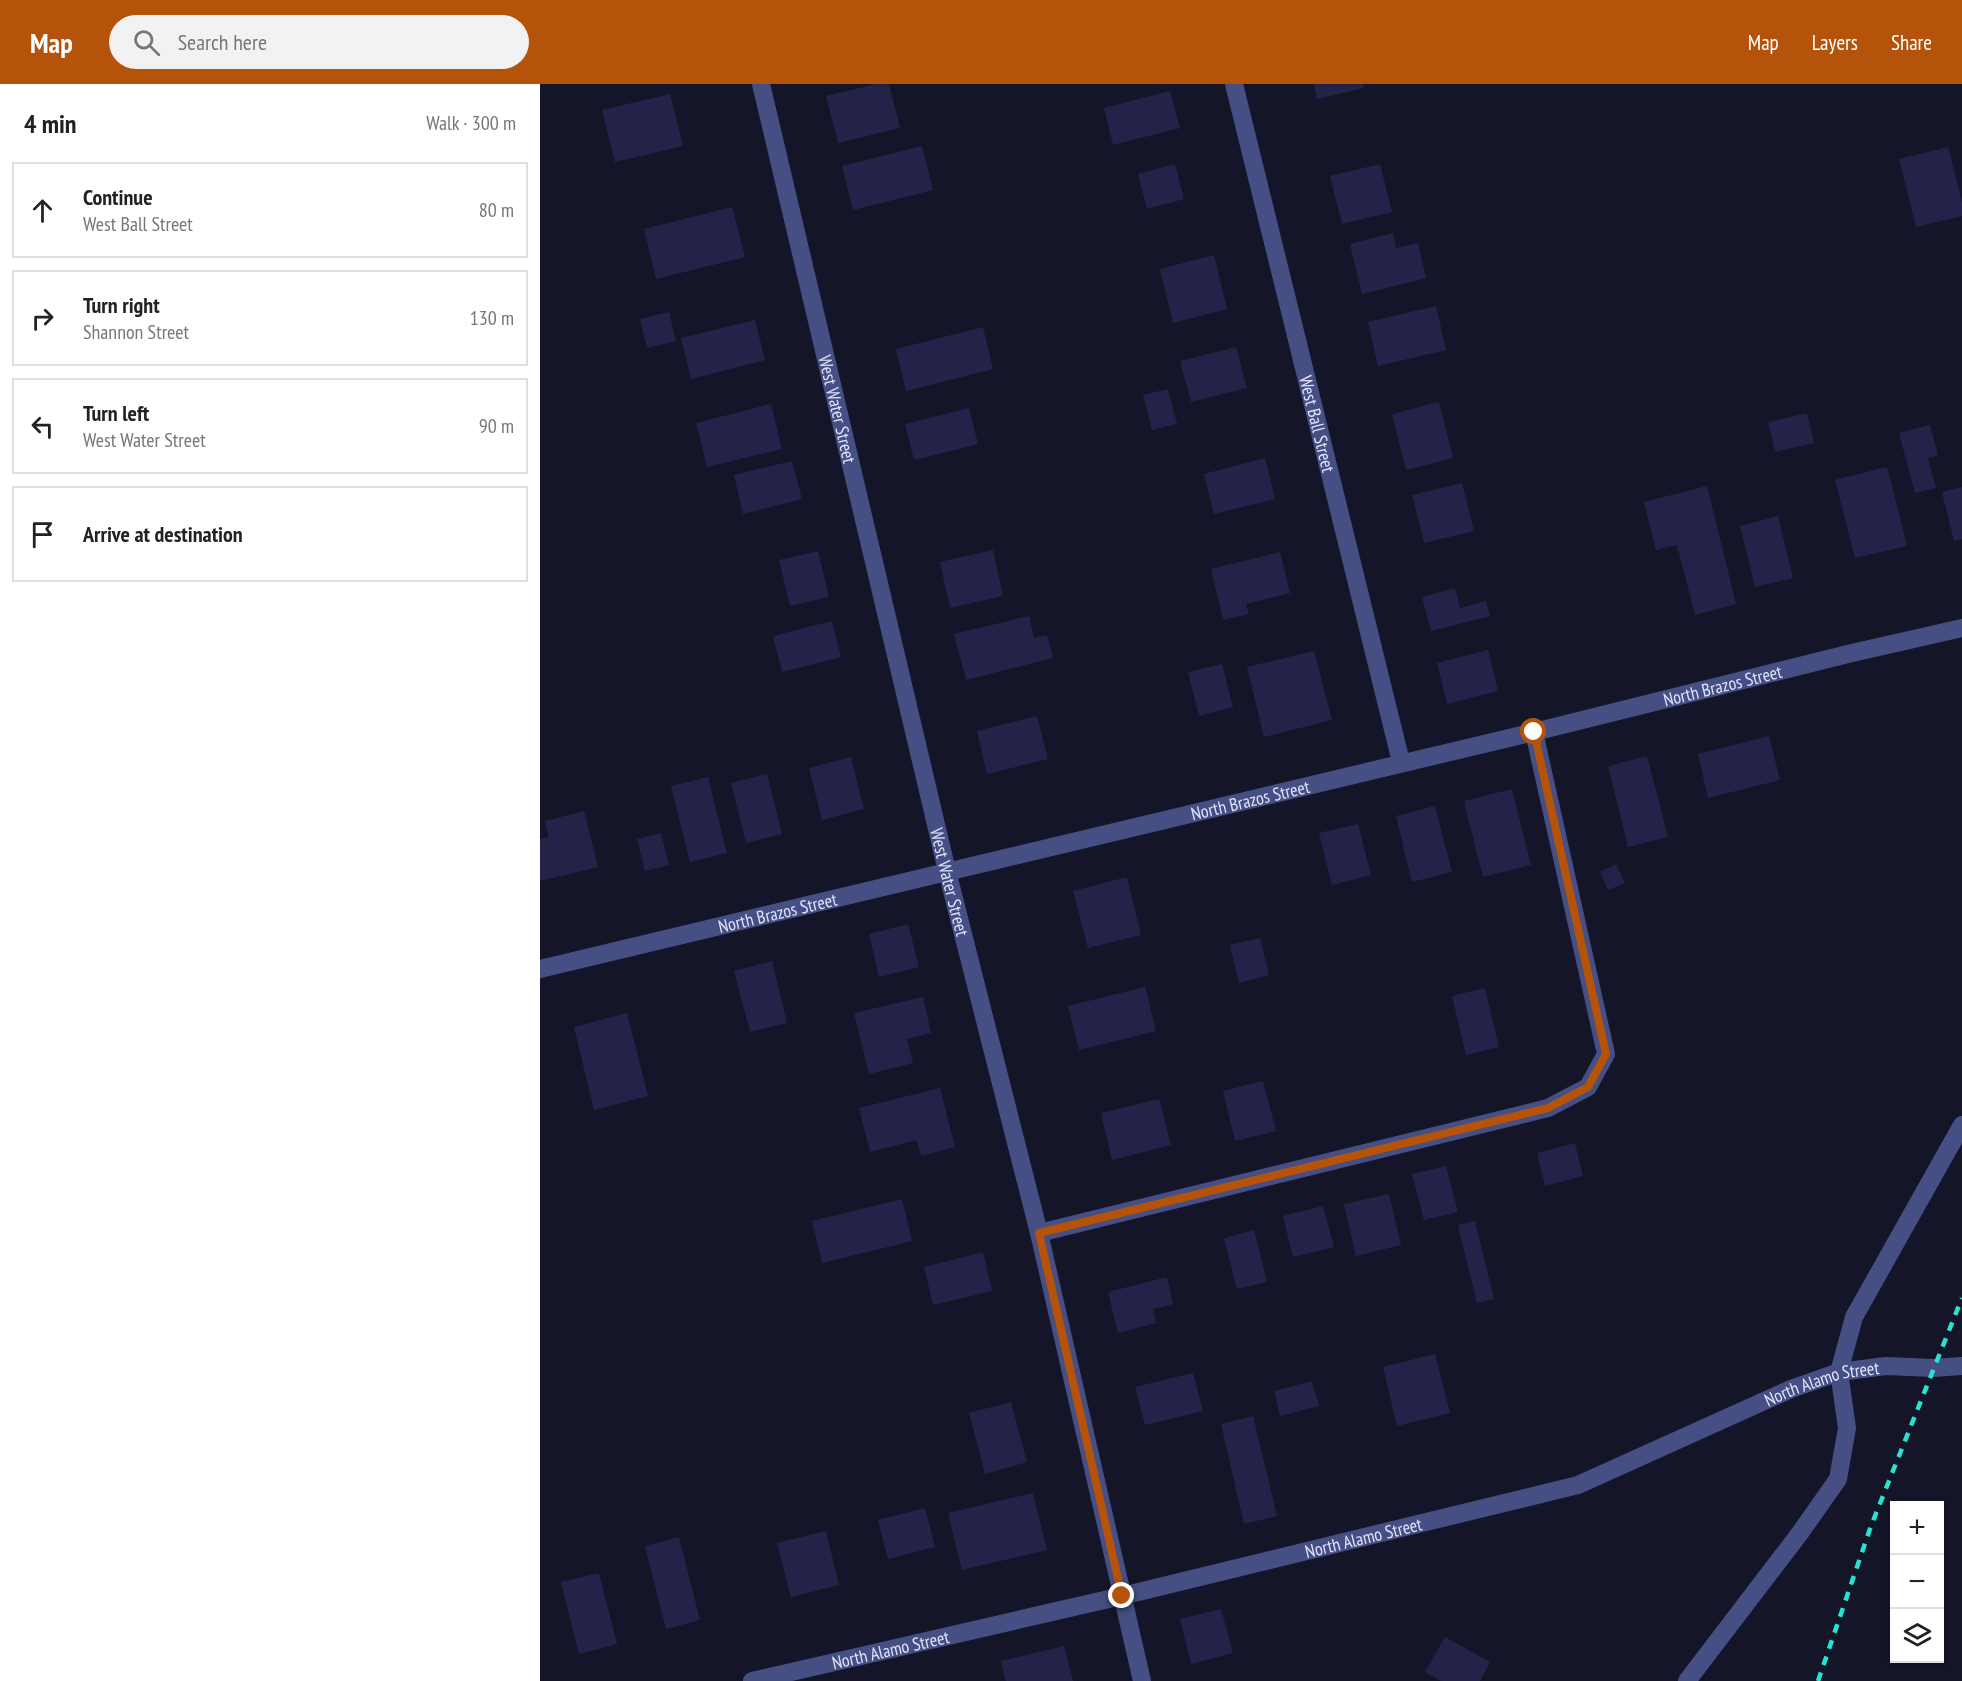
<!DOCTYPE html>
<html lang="en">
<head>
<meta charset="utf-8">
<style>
  :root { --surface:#fff; --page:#f2f2f2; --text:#222; --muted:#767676; --line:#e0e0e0; --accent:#b45309 }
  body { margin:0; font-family:"PT Sans Narrow",sans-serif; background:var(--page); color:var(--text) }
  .controls { position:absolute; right:18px; bottom:18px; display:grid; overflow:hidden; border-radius:0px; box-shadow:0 2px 4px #0004 }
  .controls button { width:54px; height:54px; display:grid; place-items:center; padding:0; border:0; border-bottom:2px solid var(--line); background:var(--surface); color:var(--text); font:30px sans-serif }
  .stop { position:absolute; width:18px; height:18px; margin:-14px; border:4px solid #b45309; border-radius:50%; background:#fff }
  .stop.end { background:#b45309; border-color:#fff; box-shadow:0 2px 6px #0008 }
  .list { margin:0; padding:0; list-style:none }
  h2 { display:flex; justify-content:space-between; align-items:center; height:78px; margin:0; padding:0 24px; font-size:26px }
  h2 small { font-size:20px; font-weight:400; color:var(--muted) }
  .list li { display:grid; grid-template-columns:39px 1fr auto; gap:18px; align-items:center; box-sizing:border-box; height:96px; margin:0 12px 12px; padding:0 12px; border:2px solid var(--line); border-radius:0px }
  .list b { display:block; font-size:22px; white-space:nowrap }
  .list p { margin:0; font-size:20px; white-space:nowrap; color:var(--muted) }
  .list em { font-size:20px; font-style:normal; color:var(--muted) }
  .icon { flex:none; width:33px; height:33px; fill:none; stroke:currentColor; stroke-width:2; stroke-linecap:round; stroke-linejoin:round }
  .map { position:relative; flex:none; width:1422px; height:1597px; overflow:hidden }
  header { display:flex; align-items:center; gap:36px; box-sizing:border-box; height:84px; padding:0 30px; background:var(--accent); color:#fff }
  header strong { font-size:28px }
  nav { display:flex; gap:33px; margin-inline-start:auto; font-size:21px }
  .search { width:420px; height:54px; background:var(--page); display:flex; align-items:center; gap:15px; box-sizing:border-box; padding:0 21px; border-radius:33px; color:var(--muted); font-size:22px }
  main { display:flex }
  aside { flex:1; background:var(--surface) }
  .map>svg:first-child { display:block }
</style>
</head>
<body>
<header>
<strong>Map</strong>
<div class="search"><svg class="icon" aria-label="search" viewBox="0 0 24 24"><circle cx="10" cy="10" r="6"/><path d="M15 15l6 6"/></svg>Search here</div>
<nav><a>Map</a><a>Layers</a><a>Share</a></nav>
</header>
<main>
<aside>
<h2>4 min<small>Walk · 300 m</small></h2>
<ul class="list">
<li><svg class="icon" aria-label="ahead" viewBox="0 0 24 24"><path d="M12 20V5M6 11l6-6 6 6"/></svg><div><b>Continue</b><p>West Ball Street</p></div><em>80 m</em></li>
<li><svg class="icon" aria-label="right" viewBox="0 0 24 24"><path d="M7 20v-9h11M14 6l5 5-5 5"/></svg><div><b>Turn right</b><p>Shannon Street</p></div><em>130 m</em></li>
<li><svg class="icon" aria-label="left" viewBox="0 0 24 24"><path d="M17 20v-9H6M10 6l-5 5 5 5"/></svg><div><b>Turn left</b><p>West Water Street</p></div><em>90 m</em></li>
<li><svg class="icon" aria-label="arrive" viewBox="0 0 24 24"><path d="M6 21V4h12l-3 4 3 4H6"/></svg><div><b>Arrive at destination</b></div></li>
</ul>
</aside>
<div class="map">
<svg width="1422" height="1597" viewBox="0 0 1422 1597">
  <rect width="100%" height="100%" fill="#15152a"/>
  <g fill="#232349">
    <path d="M 336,0 L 349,0 L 360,44 L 298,59 L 286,12 Z"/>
    <path d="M 774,0 L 823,0 L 824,4 L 777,15 Z"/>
    <path d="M 630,7 L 640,44 L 573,61 L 564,24 Z"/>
    <path d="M 130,10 L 143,62 L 75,78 L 62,26 Z"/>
    <path d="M 382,62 L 393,106 L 313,126 L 302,82 Z"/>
    <path d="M 1408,63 L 1422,118 L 1422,132 L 1376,143 L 1359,75 Z"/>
    <path d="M 635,80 L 644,115 L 607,125 L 598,90 Z"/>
    <path d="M 840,80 L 852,128 L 802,140 L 790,92 Z"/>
    <path d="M 192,123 L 205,173 L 116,195 L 104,145 Z"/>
    <path d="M 853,149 L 856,164 L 878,159 L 886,194 L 822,210 L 810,160 Z"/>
    <path d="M 674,171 L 687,225 L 633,239 L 620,185 Z"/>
    <path d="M 896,222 L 906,266 L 838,282 L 828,238 Z"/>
    <path d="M 129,228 L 136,257 L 107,264 L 100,235 Z"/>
    <path d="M 215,236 L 225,276 L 151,295 L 141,254 Z"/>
    <path d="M 443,243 L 453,285 L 366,307 L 356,265 Z"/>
    <path d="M 696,263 L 707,304 L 651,318 L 640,277 Z"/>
    <path d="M 628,305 L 637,340 L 612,346 L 603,311 Z"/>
    <path d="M 899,318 L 913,374 L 866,386 L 852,330 Z"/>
    <path d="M 231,320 L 242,365 L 167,383 L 156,339 Z"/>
    <path d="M 429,324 L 438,360 L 374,376 L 365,340 Z"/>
    <path d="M 1267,329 L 1274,359 L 1235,368 L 1228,338 Z"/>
    <path d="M 1390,341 L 1398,371 L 1388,374 L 1396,404 L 1375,409 L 1359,349 Z"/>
    <path d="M 725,374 L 735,415 L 674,430 L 664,390 Z"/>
    <path d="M 252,377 L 262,415 L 203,430 L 194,391 Z"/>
    <path d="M 1347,383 L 1367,462 L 1315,474 L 1295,396 Z"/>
    <path d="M 922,399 L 934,447 L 884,459 L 872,411 Z"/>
    <path d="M 1167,402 L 1196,520 L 1155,531 L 1137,461 L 1116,466 L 1104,418 Z"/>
    <path d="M 1422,403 L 1422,455 L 1414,457 L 1402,408 Z"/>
    <path d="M 1238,432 L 1253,494 L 1215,503 L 1200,442 Z"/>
    <path d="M 453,466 L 463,512 L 410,524 L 400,478 Z"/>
    <path d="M 278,467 L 289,513 L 250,522 L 239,476 Z"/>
    <path d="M 740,468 L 750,509 L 706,520 L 709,530 L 683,536 L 671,485 Z"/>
    <path d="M 915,504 L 920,524 L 946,517 L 950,532 L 891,547 L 882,513 Z"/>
    <path d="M 489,532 L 494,554 L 507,551 L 513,574 L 426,596 L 414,550 Z"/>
    <path d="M 292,537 L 301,573 L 242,588 L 233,552 Z"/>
    <path d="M 948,566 L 958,607 L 907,620 L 897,579 Z"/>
    <path d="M 774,567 L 792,636 L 724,653 L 707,583 Z"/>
    <path d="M 682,580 L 693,623 L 659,632 L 648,588 Z"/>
    <path d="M 497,632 L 508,675 L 447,690 L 437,647 Z"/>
    <path d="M 1229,652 L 1240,696 L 1168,714 L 1158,670 Z"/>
    <path d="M 1107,672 L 1128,753 L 1088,763 L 1068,682 Z"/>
    <path d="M 311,673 L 324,725 L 282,736 L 269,684 Z"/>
    <path d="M 227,690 L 242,750 L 206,759 L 191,699 Z"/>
    <path d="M 168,693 L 187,769 L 150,778 L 131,702 Z"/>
    <path d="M 972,705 L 991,781 L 943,793 L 924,717 Z"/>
    <path d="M 895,722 L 912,788 L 872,798 L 856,732 Z"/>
    <path d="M 44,727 L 58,783 L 0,797 L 0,755 L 9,753 L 5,737 Z"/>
    <path d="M 818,740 L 831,791 L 792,801 L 779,749 Z"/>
    <path d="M 121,749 L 129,781 L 105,787 L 97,755 Z"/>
    <path d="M 1076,780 L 1085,799 L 1068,806 L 1060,788 Z"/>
    <path d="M 587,793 L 601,851 L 548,864 L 533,807 Z"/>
    <path d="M 368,840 L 379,883 L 339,893 L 329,850 Z"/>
    <path d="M 720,854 L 729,891 L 699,899 L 690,861 Z"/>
    <path d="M 232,877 L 247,939 L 210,948 L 194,887 Z"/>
    <path d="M 605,903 L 616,947 L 539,966 L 528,922 Z"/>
    <path d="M 945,904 L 959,963 L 926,971 L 912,912 Z"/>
    <path d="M 383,913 L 391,949 L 367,955 L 373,979 L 329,990 L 314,929 Z"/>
    <path d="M 87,929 L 108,1012 L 54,1026 L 34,943 Z"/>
    <path d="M 723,997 L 736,1047 L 695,1057 L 683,1007 Z"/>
    <path d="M 400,1004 L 415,1063 L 381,1072 L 377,1056 L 330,1068 L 319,1024 Z"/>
    <path d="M 619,1015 L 631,1061 L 572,1076 L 561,1029 Z"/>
    <path d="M 1035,1059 L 1043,1092 L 1005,1102 L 997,1069 Z"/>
    <path d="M 906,1082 L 918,1128 L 884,1136 L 872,1090 Z"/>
    <path d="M 849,1110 L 861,1161 L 816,1172 L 804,1120 Z"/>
    <path d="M 362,1115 L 372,1157 L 282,1179 L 272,1137 Z"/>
    <path d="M 783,1122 L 794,1163 L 753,1173 L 743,1132 Z"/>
    <path d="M 935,1137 L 954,1215 L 937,1219 L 918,1141 Z"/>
    <path d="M 714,1146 L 727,1198 L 697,1205 L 684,1154 Z"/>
    <path d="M 443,1168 L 452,1207 L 393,1221 L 384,1183 Z"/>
    <path d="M 627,1193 L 633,1220 L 613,1225 L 616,1239 L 578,1249 L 568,1208 Z"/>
    <path d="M 895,1270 L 910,1329 L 857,1342 L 843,1283 Z"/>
    <path d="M 653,1289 L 663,1327 L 605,1341 L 595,1303 Z"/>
    <path d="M 772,1297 L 779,1322 L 740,1332 L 734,1307 Z"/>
    <path d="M 471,1318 L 487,1378 L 445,1390 L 429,1329 Z"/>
    <path d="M 713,1332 L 737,1432 L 704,1440 L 681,1340 Z"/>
    <path d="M 493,1409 L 507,1466 L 422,1486 L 408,1429 Z"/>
    <path d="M 385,1424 L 395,1463 L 348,1475 L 338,1436 Z"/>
    <path d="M 286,1447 L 299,1501 L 251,1513 L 237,1459 Z"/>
    <path d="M 139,1453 L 160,1536 L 126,1545 L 105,1462 Z"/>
    <path d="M 59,1489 L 77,1560 L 39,1570 L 21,1498 Z"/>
    <path d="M 681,1525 L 693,1569 L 651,1580 L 640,1535 Z"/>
    <path d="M 905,1553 L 950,1578 L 940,1597 L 901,1597 L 885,1588 Z"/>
    <path d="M 524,1562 L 533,1597 L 466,1597 L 461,1577 Z"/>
  </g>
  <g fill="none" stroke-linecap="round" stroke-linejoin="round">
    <g stroke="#454f84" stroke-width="18">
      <path id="s1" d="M 221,0 L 407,787 L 499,1149 L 602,1597"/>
      <path id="s2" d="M 694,0 L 861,678"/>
      <path id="s3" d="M 0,885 L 994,648 L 1312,569 L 1422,544"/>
      <path d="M 499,1149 L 1008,1024 L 1048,1003 L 1066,970 L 994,648"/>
      <path id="s4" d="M 212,1597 L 582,1512 L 1038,1401 L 1251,1305 L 1299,1288 L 1346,1282 L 1393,1284 L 1422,1282"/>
      <path d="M 1147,1597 L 1260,1449 L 1298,1395 L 1307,1344 L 1299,1288 L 1314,1233 L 1422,1041"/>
    </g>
    <path stroke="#24e5d2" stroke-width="4.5" stroke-dasharray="9 8" stroke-linecap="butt" d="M 1278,1597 L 1331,1442 L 1422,1214"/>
  </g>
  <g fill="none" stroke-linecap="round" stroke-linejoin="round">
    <path stroke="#b45309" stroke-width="8" d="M 582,1512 L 499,1149 L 1008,1024 L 1048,1003 L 1066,970 L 994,648"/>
  </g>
  <g text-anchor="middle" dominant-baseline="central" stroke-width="4.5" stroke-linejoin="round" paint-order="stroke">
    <g font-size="18" fill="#e1e4fc" stroke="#15152a">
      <text stroke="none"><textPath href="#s1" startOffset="334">West Water Street</textPath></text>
      <text stroke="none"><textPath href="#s2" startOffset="350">West Ball Street</textPath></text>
      <text stroke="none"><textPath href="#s3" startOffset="1216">North Brazos Street</textPath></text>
      <text stroke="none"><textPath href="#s3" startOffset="730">North Brazos Street</textPath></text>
      <text stroke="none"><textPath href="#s1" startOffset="820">West Water Street</textPath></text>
      <text stroke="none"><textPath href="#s3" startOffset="244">North Brazos Street</textPath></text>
      <text stroke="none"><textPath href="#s4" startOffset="1114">North Alamo Street</textPath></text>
      <text stroke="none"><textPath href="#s4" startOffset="628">North Alamo Street</textPath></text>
      <text stroke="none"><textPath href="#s4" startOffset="142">North Alamo Street</textPath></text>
    </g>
  </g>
</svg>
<div class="controls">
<button>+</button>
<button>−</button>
<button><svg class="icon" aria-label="layers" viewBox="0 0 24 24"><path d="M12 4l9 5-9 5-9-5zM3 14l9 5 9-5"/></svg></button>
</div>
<div class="stop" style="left:994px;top:648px"></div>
<div class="stop end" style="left:582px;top:1512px"></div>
</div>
</main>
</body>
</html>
